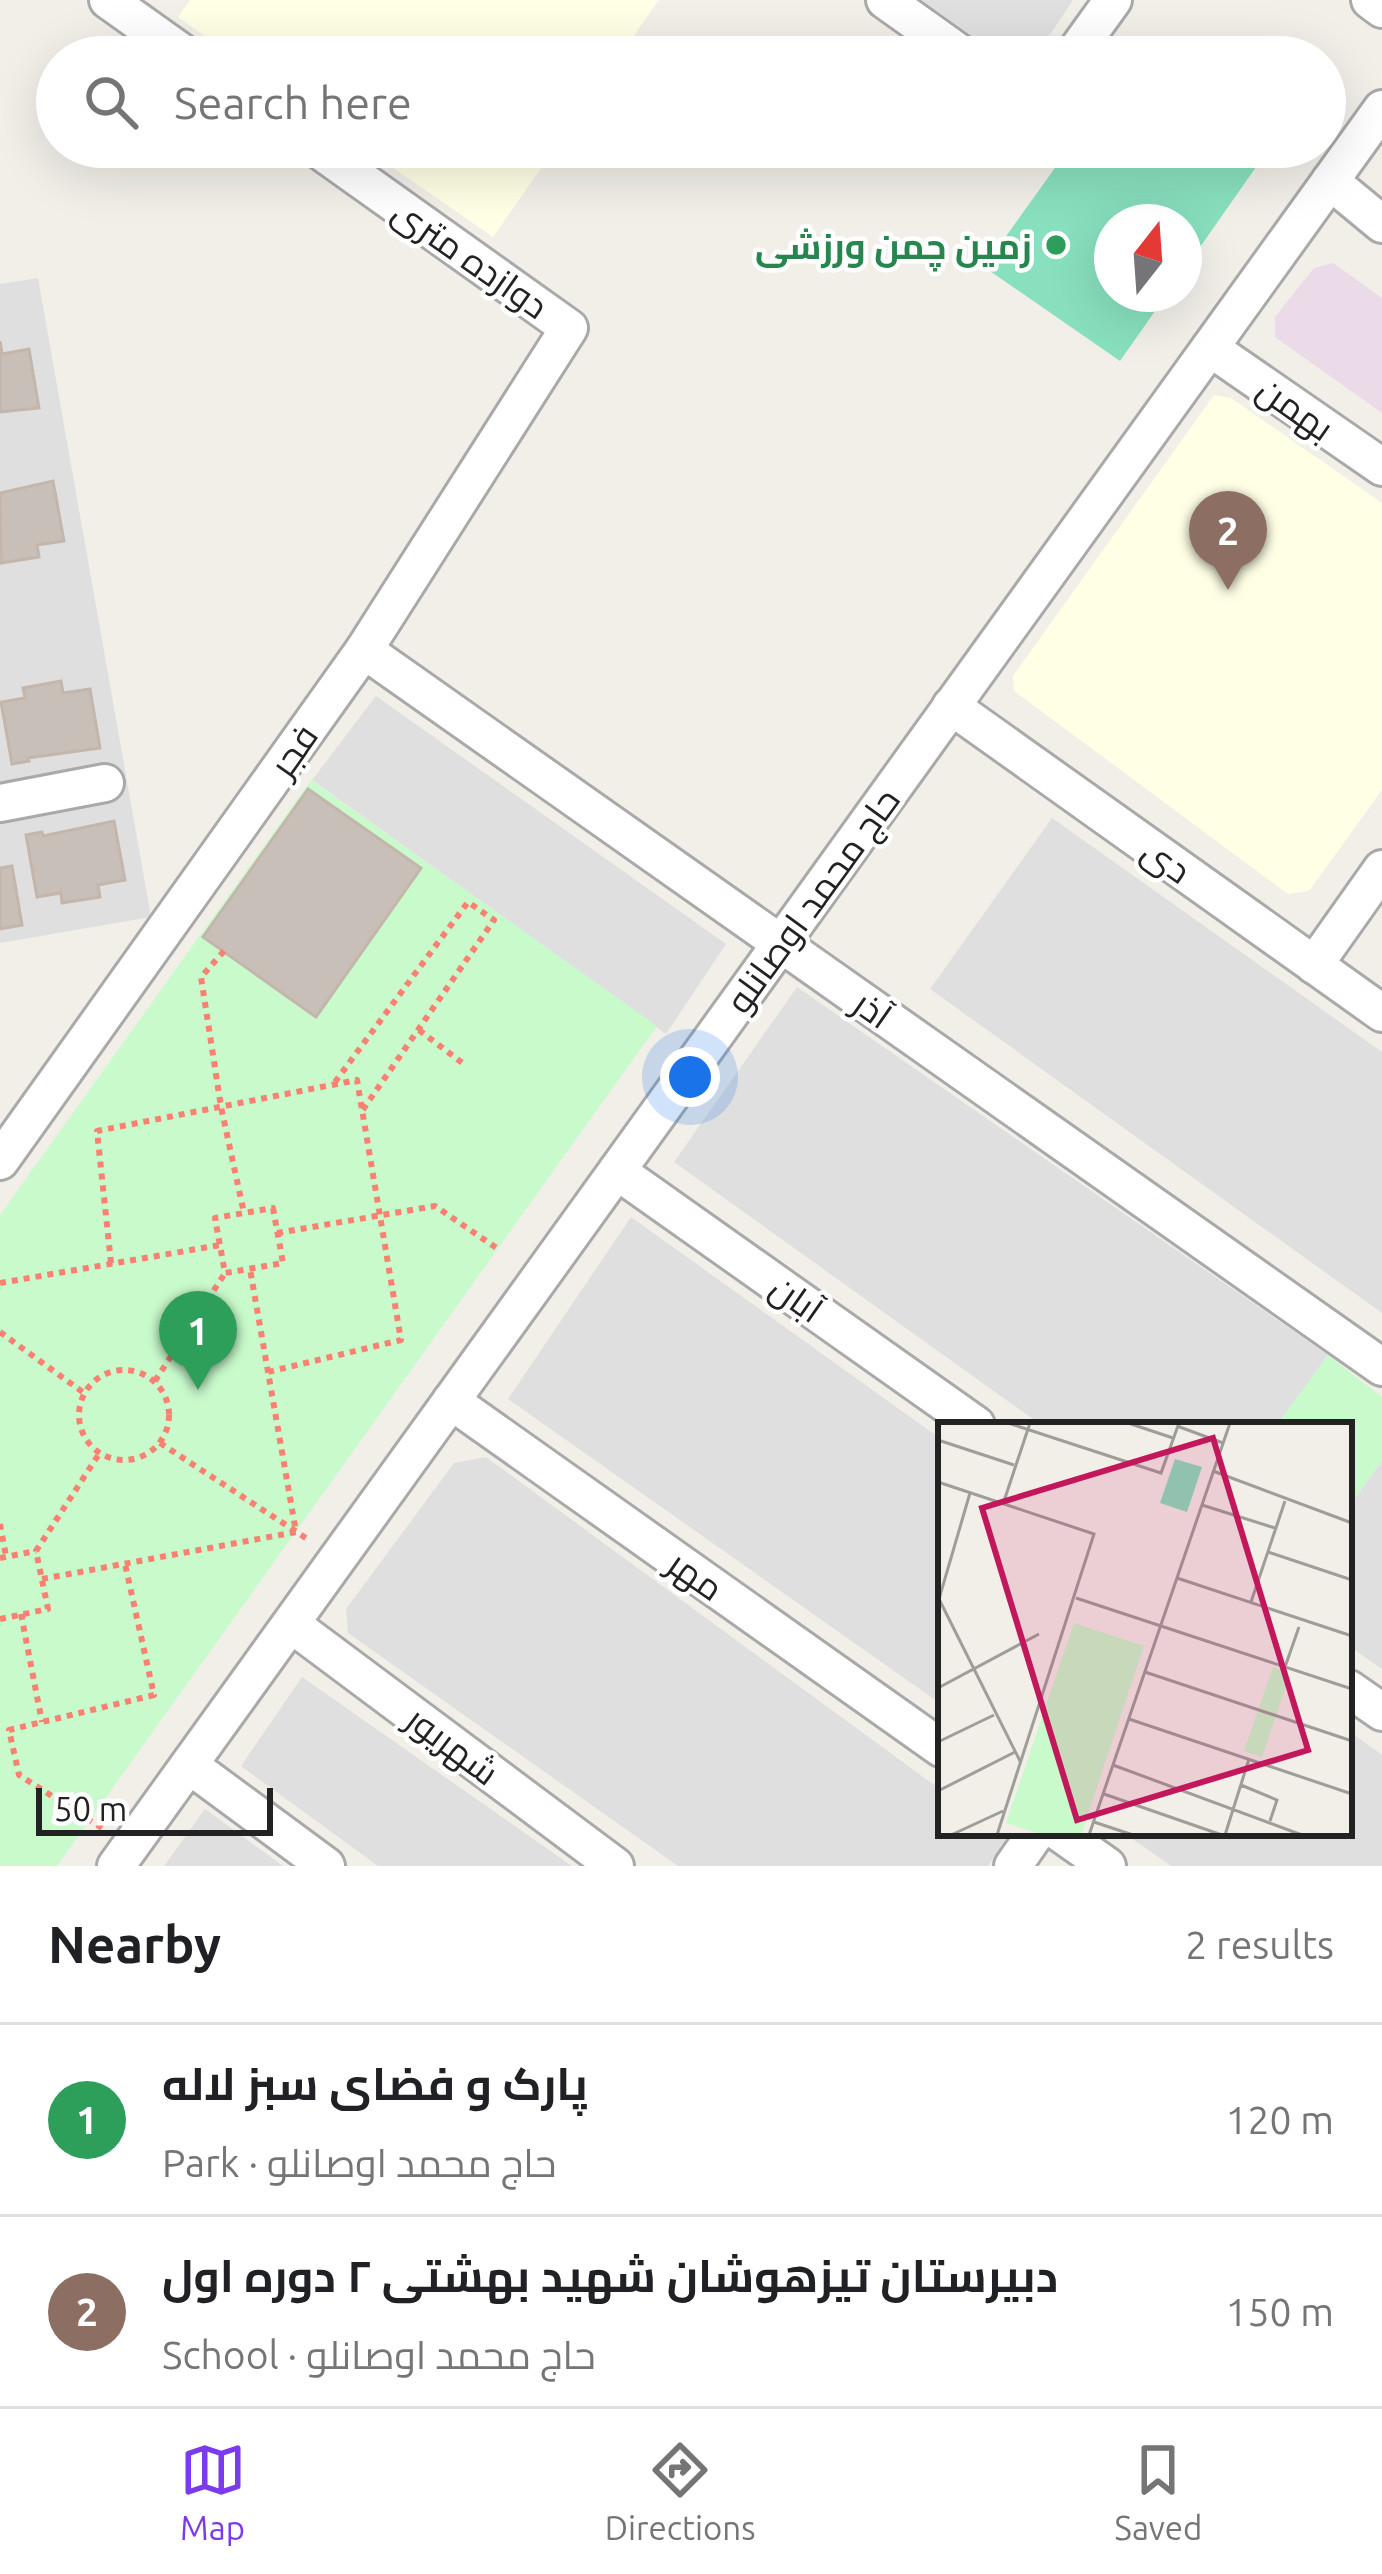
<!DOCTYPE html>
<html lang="en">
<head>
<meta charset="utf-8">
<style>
  :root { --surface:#fff; --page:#f6f6f6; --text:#202124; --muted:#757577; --line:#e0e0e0; --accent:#7c3aed }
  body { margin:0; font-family:Ubuntu,Cairo,sans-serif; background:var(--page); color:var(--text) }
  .compass { position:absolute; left:1094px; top:204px; width:108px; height:108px; border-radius:50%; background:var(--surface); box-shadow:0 12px 48px #0002; rotate:17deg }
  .scale { position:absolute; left:36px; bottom:30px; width:237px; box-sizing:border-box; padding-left:12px; border:6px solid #222; border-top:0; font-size:33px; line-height:42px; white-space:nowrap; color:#222; -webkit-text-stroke:9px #fff; paint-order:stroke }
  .you { position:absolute; left:690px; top:1077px; width:42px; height:42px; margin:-30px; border:9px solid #fff; border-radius:50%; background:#1a73e8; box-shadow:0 0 0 18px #1a73e833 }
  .badge { display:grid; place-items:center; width:78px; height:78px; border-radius:50%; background:var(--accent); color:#fff; font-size:39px; font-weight:700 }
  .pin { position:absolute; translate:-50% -99px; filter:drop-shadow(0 3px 6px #0008) }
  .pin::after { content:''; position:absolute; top:63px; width:42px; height:36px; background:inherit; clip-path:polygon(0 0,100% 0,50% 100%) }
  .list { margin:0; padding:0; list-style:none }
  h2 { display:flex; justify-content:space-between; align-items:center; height:156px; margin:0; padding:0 48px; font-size:51px }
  h2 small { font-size:39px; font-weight:400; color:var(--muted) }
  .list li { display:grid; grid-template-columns:78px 1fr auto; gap:36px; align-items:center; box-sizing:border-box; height:192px; padding:0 48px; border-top:3px solid var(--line) }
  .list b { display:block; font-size:45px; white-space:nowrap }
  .list p { margin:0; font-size:39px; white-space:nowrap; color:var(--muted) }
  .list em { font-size:39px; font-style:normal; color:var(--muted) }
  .icon { flex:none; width:66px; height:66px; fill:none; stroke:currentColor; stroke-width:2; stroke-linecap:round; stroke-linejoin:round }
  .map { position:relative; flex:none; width:1382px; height:1866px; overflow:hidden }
  .search { position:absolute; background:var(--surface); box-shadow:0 12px 48px #0002; left:36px; right:36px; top:36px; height:132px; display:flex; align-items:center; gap:30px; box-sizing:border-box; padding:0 42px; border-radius:66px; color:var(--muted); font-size:45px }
  .sheet { height:540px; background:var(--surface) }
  nav { display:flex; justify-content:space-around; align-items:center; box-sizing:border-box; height:168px; border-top:3px solid var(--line); background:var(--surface); font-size:33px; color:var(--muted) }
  nav a { display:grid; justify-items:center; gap:6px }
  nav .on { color:var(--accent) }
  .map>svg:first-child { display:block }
</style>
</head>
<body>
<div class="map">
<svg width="1382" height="1866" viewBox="0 0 1382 1866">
  <rect width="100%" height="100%" fill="#f2efe9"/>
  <g fill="#e0dfdf">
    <path d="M 922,0 L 1073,0 L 1035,57 L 1002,57 Z"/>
    <path d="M 38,278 L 151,917 L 0,943 L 0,284 Z"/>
    <path d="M 376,696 L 726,944 L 666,1034 L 312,780 Z"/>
    <path d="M 1052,818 L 1382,1052 L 1382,1313 L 930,989 Z"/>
    <path d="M 797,987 L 1328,1355 L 1277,1425 L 1041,1425 L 674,1162 Z"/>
    <path d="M 631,1217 L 941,1439 L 941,1704 L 508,1399 Z"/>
    <path d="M 486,1457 L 941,1790 L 941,1833 L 999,1833 L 1006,1838 L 988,1866 L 678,1866 L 348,1633 L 346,1609 L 454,1463 Z"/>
    <path d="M 1382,1461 L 1382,1669 L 1349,1646 L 1349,1506 Z"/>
    <path d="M 302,1677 L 572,1866 L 378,1866 L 241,1766 Z"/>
    <path d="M 1349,1731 L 1382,1755 L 1382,1866 L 1171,1866 L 1124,1833 L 1349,1833 Z"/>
    <path d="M 205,1809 L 283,1866 L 284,1866 L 164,1866 Z"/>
  </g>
  <path fill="#ebdbe8" d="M 1333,263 L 1382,298 L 1382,413 L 1275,337 L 1275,317 L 1314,268 Z"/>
  <g fill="#ffffe5">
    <path d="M 190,0 L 659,0 L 619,57 L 235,57 L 178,17 Z"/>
    <path d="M 363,147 L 556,147 L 493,237 Z"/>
    <path d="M 1214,395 L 1231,398 L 1382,503 L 1382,790 L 1309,891 L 1288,894 L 1014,691 L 1013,676 Z"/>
  </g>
  <g fill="#c8facc">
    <path d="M 311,780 L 657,1026 L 57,1866 L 0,1866 L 0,1215 Z"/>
    <path d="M 1328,1355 L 1382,1397 L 1382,1461 L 1349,1506 L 1349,1425 L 1277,1425 Z"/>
  </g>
  <path fill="#88e0be" d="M 1070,147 L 1270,147 L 1184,270 L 1184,222 L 1112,222 L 1112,294 L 1167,294 L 1120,361 L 984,267 Z"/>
  <g fill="#c7bfb8" stroke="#c4b6ab" stroke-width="3">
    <path d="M 0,341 L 2,354 L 29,349 L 39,408 L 0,412 Z"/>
    <path d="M 53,481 L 64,541 L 37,545 L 39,557 L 1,563 L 0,493 Z"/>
    <path d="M 61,681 L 63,693 L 90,689 L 100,748 L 28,758 L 29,761 L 12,764 L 1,702 L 25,698 L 23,688 Z"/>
    <path d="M 308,789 L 421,868 L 316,1017 L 203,937 Z"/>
    <path d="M 114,821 L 125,880 L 98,885 L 100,897 L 62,903 L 61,893 L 37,897 L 26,835 L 42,832 L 43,836 Z"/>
    <path d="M 12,866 L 22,925 L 0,929 L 0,868 Z"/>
  </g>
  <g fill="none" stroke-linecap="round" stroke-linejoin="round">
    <defs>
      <g id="minor">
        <path d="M 108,0 L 188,57"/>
        <path d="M 885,0 L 965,57"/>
        <path d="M 1370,0 L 1382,9"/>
        <path d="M 1072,57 L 1113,0"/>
        <path d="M 1330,181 L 1382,224"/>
        <path d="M 1210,348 L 1382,467"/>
        <path d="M 364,650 L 1382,1367"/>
        <path d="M 951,706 L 1382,1013"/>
        <path d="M 0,803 L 105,783"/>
        <path d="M 1314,965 L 1382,869"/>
        <path d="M 0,1161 L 364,650 L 569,328 L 315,147"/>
        <path d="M 617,1171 L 976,1425"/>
        <path d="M 451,1401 L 941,1748"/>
        <path d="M 291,1624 L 615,1866"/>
        <path d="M 1349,1689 L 1382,1712"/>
        <path d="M 189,1765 L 326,1866"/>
        <path d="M 1060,1833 L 1107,1866"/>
        <path d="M 116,1866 L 1382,109"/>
        <path d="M 1013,1866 L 1036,1833"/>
      </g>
    </defs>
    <use href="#minor" stroke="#a9a9a9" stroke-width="42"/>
    <g stroke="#fa8072" stroke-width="6" stroke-dasharray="6 6" stroke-linecap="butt">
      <path d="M 224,951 L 201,977 L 221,1107 L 244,1213"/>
      <path d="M 419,1030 L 465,1065"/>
      <path d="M 335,1082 L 468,902 L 494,920 L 362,1111"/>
      <path d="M 273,1208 L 283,1263 L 225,1273 L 215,1218 Z"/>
      <path d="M 277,1233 L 435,1206 L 498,1249"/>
      <path d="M 111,1263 L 97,1131 L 357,1080 L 401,1340 L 268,1372"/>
      <path d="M 0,1283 L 220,1245"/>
      <path d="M 0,1332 L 84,1393"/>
      <circle cx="124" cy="1415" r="45"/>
      <path d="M 155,1381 L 225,1273"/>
      <path d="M 160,1443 L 309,1540"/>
      <path d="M 0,1524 L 6,1556"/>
      <path d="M 0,1558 L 36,1551"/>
      <path d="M 42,1579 L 296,1532 L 250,1269"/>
      <path d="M 21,1614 L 42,1722"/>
      <path d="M 0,1619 L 48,1609 L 36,1551 L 99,1454"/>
      <path d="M 102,1828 L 19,1775 L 9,1730 L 154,1695 L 125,1564"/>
    </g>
    <use href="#minor" stroke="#fff" stroke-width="36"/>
  </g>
  <circle fill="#2e9e5b" stroke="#fff" stroke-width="4.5" cx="1056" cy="245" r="12"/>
  <g text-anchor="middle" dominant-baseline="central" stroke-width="9" stroke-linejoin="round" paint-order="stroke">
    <g font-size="36" font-weight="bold" fill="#27864d" stroke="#fff" text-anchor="end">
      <text x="1032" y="245">زمین چمن ورزشی</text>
    </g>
    <g font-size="36" fill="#222" stroke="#fff">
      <text transform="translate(471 258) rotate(35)">دوازده متری</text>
      <text transform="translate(1296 408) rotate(35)">بهمن</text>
      <text transform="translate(293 750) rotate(-55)">فجر</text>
      <text transform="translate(1167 860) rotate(35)">دی</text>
      <text transform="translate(812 900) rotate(-54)">حاج محمد اوصانلو</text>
      <text transform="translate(873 1009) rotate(35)">آذر</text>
      <text transform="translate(797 1298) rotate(35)">آبان</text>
      <text transform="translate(696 1575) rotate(35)">مهر</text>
      <text transform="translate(453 1745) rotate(37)">شهریور</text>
    </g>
  </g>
  <g transform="translate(938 1422)">
    <rect width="414" height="414" fill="#f2efe9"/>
    <path d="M 136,201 L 206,224 L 143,413 L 105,413 L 68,401 ZM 335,245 L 352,252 L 324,335 L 306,329 Z" fill="#c8facc"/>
    <path d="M 237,37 L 264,45 L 249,90 L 222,81 Z" fill="#88e0be"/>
    <path fill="none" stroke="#9f9d99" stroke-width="3" d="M 70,1 L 223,51 L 241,1M 190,1 L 235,16M 239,4 L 285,21M 0,18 L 76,43M 275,49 L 414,101M 0,60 L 156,112 L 59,413M 32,71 L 1,177 L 83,341M 65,82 L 92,1M 264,83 L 337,106M 330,130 L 414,158M 239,156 L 414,214M 138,176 L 414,267M 313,180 L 347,79M 347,245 L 361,205M 207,250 L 414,319M 0,266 L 101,212M 191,297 L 414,372M 0,320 L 56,293M 175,343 L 364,413M 303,363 L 339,378 L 332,399M 0,369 L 77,330M 166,372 L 284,413M 156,400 L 195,413M 13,413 L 65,389M 151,413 L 292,1M 287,413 L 311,337"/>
    <path fill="#c2185b" fill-opacity="0.15" stroke="#c2185b" stroke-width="6" d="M 275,16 L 370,328 L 139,398 L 44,86 Z"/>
    <rect width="414" height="414" fill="none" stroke="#222" stroke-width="6"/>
  </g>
</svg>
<svg class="compass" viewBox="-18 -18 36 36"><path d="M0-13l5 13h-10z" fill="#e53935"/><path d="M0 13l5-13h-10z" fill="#757577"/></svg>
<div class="scale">50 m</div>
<div class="you"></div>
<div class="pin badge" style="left:198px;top:1390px;background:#2e9e5b">1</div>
<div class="pin badge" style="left:1228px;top:590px;background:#8d6e63">2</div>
<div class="search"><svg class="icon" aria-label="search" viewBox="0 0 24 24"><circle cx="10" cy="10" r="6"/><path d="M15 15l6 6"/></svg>Search here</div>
</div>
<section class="sheet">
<h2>Nearby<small>2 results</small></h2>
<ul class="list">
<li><span class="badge" style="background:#2e9e5b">1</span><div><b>پارک و فضای سبز لاله</b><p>Park · حاج محمد اوصانلو</p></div><em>120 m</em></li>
<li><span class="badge" style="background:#8d6e63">2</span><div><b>دبیرستان تیزهوشان شهید بهشتی ۲ دوره اول</b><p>School · حاج محمد اوصانلو</p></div><em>150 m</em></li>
</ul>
</section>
<nav>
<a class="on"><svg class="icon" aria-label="map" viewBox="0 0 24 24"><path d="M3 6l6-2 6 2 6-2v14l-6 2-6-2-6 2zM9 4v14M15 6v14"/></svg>Map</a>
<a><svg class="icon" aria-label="directions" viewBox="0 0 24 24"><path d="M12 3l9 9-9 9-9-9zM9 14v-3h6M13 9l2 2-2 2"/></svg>Directions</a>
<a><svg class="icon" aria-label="saved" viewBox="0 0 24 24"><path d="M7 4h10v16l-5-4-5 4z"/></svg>Saved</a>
</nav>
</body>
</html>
